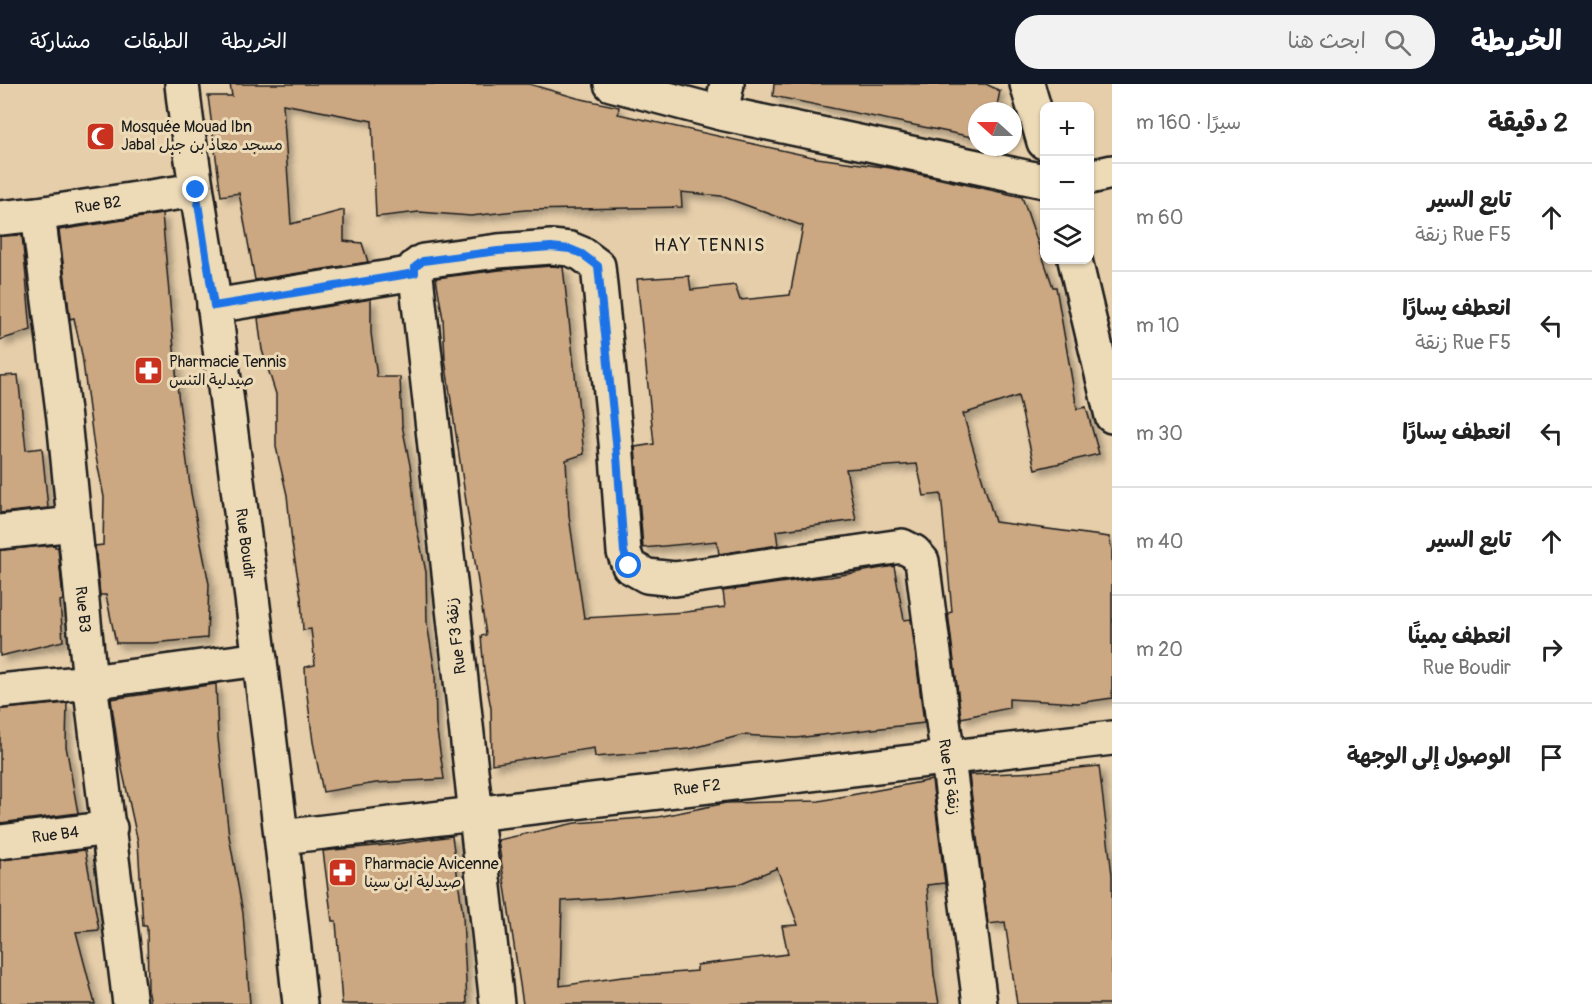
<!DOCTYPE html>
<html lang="ar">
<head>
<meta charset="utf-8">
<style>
  :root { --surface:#fff; --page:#f2f2f2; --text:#222; --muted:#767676; --line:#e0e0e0; --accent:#111827 }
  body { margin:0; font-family:Pangolin,"Playpen Sans Arabic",sans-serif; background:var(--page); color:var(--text); direction:rtl }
  .controls { position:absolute; right:18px; top:18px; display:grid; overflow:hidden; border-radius:12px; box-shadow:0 2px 4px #0004 }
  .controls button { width:54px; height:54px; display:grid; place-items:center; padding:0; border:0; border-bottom:2px solid var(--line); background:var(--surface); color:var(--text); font:30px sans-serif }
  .compass { position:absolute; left:968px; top:18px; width:54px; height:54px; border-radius:50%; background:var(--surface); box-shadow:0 2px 4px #0004; rotate:291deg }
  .stop { position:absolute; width:18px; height:18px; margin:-14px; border:4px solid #1a73e8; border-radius:50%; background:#fff }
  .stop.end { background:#1a73e8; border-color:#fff; box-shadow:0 2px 6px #0008 }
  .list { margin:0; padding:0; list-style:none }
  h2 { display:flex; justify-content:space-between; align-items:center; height:78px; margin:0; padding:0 24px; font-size:26px }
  h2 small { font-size:20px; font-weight:400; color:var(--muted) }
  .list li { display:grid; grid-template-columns:39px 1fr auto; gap:18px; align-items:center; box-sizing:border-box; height:108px; padding:0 24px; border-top:2px solid var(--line) }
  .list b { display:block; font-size:22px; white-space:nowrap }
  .list p { margin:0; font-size:20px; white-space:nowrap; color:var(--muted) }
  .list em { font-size:20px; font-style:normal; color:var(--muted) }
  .icon { flex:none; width:33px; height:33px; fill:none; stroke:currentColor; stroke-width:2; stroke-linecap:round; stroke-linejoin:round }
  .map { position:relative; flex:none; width:1112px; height:920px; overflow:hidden; direction:ltr }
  header { display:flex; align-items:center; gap:36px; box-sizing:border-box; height:84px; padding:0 30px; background:var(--accent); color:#fff }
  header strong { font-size:28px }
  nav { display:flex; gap:33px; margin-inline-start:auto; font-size:21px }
  .search { width:420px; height:54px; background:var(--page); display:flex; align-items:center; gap:15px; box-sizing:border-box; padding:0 21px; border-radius:24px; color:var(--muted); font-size:22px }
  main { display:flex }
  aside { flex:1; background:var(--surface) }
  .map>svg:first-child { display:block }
</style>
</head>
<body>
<header>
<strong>الخريطة</strong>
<div class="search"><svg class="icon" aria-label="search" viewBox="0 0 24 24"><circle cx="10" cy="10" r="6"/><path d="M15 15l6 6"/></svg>ابحث هنا</div>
<nav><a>الخريطة</a><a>الطبقات</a><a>مشاركة</a></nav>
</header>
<main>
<aside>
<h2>2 دقيقة<small>سيرًا · 160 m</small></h2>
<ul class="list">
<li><svg class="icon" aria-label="ahead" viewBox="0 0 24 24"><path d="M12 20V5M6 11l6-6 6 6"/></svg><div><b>تابع السير</b><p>Rue F5 زنقة</p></div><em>60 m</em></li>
<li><svg class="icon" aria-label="left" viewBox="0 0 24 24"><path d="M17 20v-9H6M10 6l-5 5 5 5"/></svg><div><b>انعطف يسارًا</b><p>Rue F5 زنقة</p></div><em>10 m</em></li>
<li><svg class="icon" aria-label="left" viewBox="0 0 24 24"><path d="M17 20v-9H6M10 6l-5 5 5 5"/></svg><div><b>انعطف يسارًا</b></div><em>30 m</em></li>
<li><svg class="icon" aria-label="ahead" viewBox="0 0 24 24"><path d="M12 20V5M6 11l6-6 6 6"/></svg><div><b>تابع السير</b></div><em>40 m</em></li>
<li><svg class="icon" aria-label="right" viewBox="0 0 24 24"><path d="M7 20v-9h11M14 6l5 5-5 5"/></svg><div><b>انعطف يمينًا</b><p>Rue Boudir</p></div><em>20 m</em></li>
<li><svg class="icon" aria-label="arrive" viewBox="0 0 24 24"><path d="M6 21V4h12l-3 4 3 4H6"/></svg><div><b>الوصول إلى الوجهة</b></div></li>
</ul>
</aside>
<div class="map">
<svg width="1112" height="920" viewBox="0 0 1112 920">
  <defs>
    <filter id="shadow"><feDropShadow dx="5.5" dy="5.5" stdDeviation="3" flood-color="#0004"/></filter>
  </defs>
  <rect width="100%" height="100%" fill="#e6ceaa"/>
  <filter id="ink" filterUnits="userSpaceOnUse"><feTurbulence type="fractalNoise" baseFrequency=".0167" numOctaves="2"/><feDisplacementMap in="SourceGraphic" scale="12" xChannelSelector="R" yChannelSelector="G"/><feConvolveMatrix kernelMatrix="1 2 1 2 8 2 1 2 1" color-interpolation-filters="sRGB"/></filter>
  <g filter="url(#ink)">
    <g fill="#cba782" stroke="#1c1c1c" stroke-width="1.5" fill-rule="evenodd" filter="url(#shadow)">
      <path d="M 230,0 L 529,0 L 577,14 L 619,23 L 618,30 L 817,74 L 891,84 L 1022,113 L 1053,203 L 1056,203 L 1077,325 L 1086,323 L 1099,370 L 1035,385 L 1018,312 L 963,330 L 995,438 L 1109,453 L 1112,466 L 1112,614 L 1078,619 L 1009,615 L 1009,624 L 961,634 L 948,529 L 952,528 L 941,410 L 924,412 L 917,380 L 846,385 L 856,436 L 776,447 L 778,461 L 719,470 L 717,457 L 643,464 L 635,363 L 654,360 L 637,195 L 689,192 L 691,206 L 735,201 L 740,216 L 790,211 L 803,142 L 721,112 L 681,108 L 682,123 L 525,126 L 471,132 L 419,128 L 376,133 L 372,37 L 283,20 L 291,140 L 344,126 L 344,157 L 362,159 L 368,178 L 255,196 L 239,109 L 221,112 L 208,12 L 232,12 Z"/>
      <path d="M 774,0 L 986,0 L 1000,7 L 996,27 L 977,27 L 977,54 L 773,12 Z"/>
      <path d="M 162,130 L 178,310 L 191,409 L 209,500 L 207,554 L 152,559 L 116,559 L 106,511 L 100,511 L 95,462 L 103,461 L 104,413 L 94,363 L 82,271 L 74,234 L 70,235 L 59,146 Z"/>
      <path d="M 22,151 L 31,246 L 0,256 L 0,152 Z"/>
      <path d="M 551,182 L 563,183 L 584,370 L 566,376 L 569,432 L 584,534 L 686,528 L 725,523 L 723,507 L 815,494 L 830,493 L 894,482 L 904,536 L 911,535 L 924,639 L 796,654 L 742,651 L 690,665 L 595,673 L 594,664 L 492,680 L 491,624 L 484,587 L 481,552 L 486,551 L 454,337 L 445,275 L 443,235 L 436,194 L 500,186 Z"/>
      <path d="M 371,215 L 371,249 L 377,293 L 400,293 L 402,341 L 411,386 L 416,440 L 426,488 L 427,539 L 435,588 L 436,640 L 444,695 L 376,699 L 323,708 L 313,658 L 306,603 L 305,583 L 315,581 L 311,545 L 303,546 L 301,513 L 292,459 L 287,411 L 276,363 L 276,310 L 262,266 L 258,234 Z"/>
      <path d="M 18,291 L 26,366 L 42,364 L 48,424 L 0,429 L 0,292 Z"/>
      <path d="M 55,461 L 55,463 L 58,463 L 63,516 L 60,517 L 63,557 L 0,572 L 0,466 Z"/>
      <path d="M 216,600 L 218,654 L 229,752 L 243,829 L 250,920 L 151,920 L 148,905 L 147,842 L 143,842 L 138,758 L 119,671 L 111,615 Z"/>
      <path d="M 67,619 L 66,662 L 78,729 L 0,739 L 0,625 Z"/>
      <path d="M 1099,682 L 1112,791 L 1112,920 L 1017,920 L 1005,838 L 988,840 L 969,691 L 1038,688 Z"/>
      <path d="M 932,696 L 945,799 L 927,801 L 934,891 L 939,920 L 523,920 L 498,756 L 575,739 L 658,733 L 726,719 L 819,717 ZM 777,784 L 798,841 L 782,842 L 788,870 L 697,881 L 697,887 L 622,893 L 560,902 L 562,817 L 610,814 L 739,800 Z"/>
      <path d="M 452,752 L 463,832 L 467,920 L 342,920 L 336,837 L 332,837 L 323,767 L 396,760 Z"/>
      <path d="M 85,766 L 99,846 L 76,848 L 95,920 L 0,920 L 0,776 Z"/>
    </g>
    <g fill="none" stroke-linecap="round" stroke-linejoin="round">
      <defs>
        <g id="minor">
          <path id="s1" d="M 182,0 C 190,76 205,151 215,226 C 245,457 275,688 300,920"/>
          <path d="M 611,0 L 721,29 L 1044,97"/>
          <path d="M 1027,0 L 1044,58"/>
          <path d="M 721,29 L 727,0"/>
          <path d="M 1090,93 L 1112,88"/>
          <path id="s2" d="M 38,130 L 64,335 L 90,598 L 130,920"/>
          <path id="s3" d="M 0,134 L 38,130 L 196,106"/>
          <path d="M 1075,176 L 1112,332"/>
          <path d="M 214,222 L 415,189"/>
          <path d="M 0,448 L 74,440"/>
          <path d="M 0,607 L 90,598 L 260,575"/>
          <path id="s4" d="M 282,753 L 1112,654"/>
          <path id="s5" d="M 0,758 L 110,744"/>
          <path d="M 497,920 L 415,183 L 423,177 L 498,167 L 551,163 L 570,165 L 582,170 L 598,182 L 616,358 L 624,468 L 629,482 L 647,492 L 675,495 L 902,462 L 914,468 L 922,477 L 980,920"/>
        </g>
      </defs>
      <use href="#minor" stroke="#1c1c1c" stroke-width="38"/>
      <use href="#minor" stroke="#eddbb8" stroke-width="33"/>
    </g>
  </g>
  <g fill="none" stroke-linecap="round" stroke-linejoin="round" filter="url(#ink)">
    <path stroke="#1a73e8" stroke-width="8" d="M 196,106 L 214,222 L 415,189 L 415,183 L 423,177 L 498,167 L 551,163 L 570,165 L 582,170 L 598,182 L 616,358 L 624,468 L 629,482"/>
  </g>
  <defs>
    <symbol id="mosque-square" viewBox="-11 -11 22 22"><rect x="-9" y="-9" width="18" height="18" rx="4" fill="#c8321e" stroke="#eddbb8"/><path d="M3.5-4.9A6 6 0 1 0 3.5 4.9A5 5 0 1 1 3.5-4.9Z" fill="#fff"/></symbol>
    <symbol id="pharmacy-square" viewBox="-11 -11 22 22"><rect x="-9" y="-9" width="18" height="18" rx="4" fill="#c8321e" stroke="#eddbb8"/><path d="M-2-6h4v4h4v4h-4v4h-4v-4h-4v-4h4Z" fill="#fff"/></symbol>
  </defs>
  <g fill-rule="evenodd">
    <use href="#mosque-square" x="84" y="36" width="33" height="33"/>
    <use href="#pharmacy-square" x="132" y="270" width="33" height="33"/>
    <use href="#pharmacy-square" x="326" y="772" width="33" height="33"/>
  </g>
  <g text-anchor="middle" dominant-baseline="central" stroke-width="6" stroke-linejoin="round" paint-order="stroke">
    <g font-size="16" fill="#1c1c1c" stroke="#eddbb8" text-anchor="start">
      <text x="121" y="43">Mosquée Mouad Ibn<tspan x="121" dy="18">Jabal مسجد معاذ بن جبل</tspan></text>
      <text x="169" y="278">Pharmacie Tennis<tspan x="169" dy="18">صيدلية التنس</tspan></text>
      <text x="364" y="780">Pharmacie Avicenne<tspan x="364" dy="18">صيدلية ابن سينا</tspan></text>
    </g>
    <g font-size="16" fill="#1c1c1c" stroke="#eddbb8">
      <text stroke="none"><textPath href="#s3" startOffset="99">Rue B2</textPath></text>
      <text stroke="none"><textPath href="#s1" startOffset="464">Rue Boudir</textPath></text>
      <text stroke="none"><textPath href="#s2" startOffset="398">Rue B3</textPath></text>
      <text transform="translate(456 552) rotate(-97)">Rue F3 زنقة</text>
      <text transform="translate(949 693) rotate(82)">Rue F5 زنقة</text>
      <text stroke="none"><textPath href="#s4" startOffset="418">Rue F2</textPath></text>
      <text stroke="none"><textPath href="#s5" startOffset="56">Rue B4</textPath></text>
    </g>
    <g font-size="18" letter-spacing="1.5" fill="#1c1c1c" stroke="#eddbb8">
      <text x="710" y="161">HAY TENNIS</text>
    </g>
  </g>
</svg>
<div class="controls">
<button>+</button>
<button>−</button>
<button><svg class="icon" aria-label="layers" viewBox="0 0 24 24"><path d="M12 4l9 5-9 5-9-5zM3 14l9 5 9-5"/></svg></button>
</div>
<svg class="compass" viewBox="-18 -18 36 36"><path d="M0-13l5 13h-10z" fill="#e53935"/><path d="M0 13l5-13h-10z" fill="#767676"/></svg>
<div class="stop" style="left:629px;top:482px"></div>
<div class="stop end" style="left:196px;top:106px"></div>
</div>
</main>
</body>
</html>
